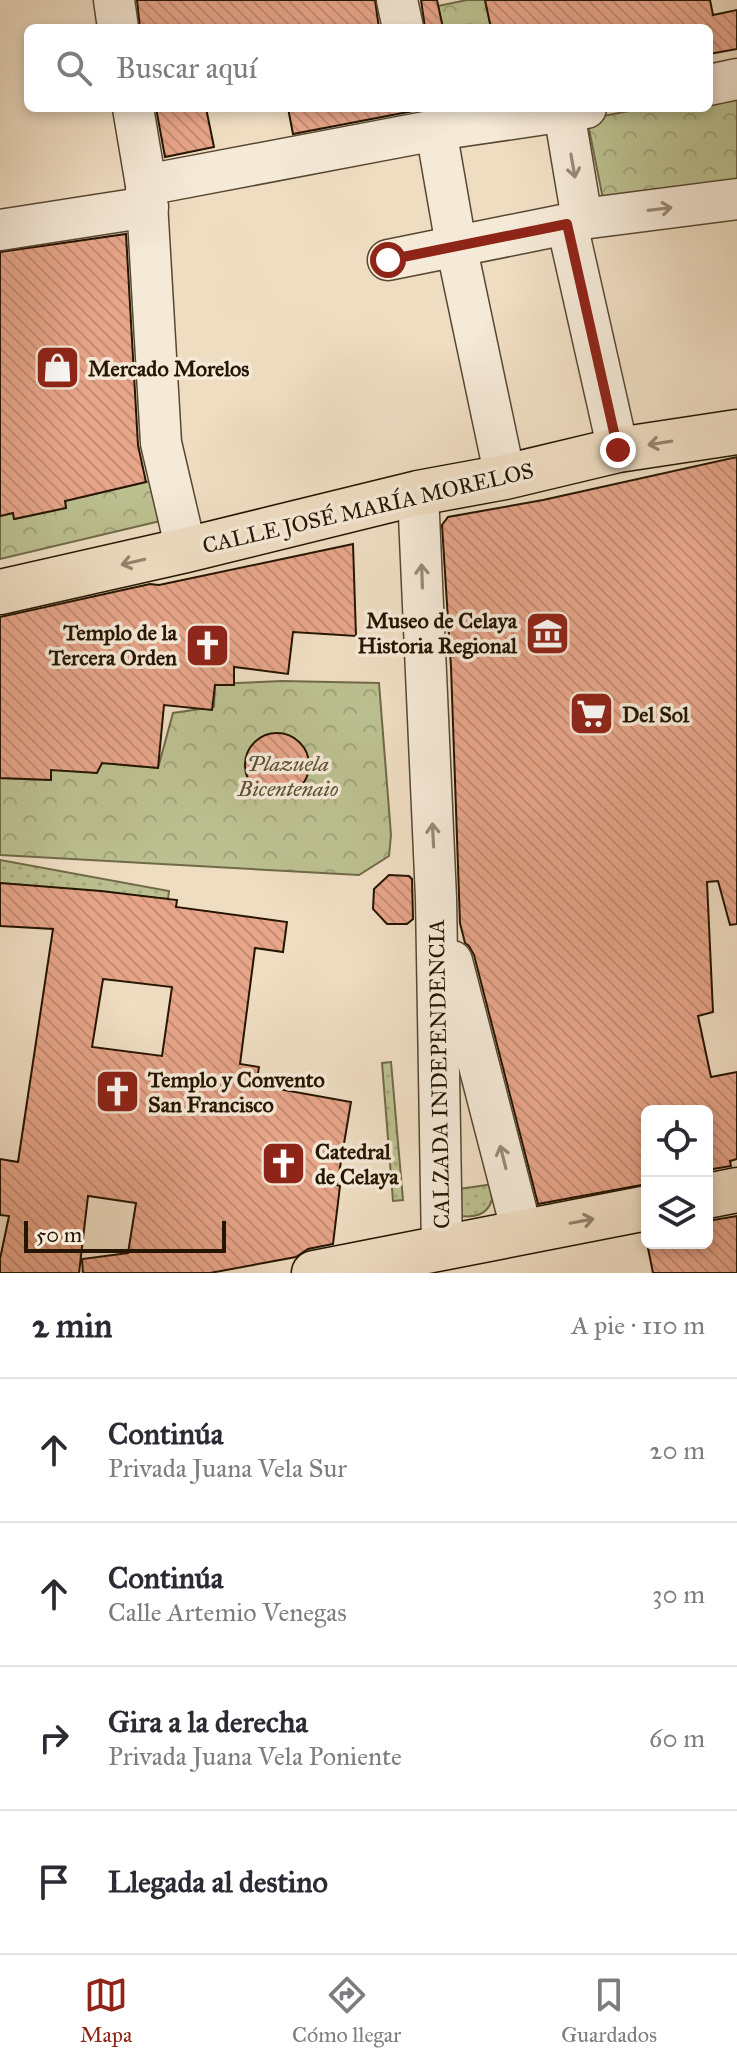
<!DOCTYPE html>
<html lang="es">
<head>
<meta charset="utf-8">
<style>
  :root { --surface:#fff; --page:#f7f7f7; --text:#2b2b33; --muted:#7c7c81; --line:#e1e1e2; --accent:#8f2418 }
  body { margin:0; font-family:"IM FELL Great Primer",serif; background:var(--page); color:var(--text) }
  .controls { position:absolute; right:24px; bottom:24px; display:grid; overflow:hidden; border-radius:12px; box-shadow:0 4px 12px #0003 }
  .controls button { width:72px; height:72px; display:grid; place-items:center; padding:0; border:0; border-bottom:2px solid var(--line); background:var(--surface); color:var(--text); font:40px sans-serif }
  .scale { position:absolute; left:24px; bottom:20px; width:202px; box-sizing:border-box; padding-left:8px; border:4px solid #251501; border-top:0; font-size:22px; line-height:28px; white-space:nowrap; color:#251501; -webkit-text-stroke:6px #f5e9d7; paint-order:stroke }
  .stop { position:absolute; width:24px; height:24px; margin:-18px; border:6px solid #8f2418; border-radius:50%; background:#fff }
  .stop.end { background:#8f2418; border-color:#fff; box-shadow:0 2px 8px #0008 }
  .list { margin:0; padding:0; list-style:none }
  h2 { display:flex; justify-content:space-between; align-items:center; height:104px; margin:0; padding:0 32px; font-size:34px }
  h2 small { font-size:26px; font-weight:400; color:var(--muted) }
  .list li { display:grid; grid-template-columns:52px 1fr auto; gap:24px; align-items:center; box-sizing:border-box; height:144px; padding:0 32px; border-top:2px solid var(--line) }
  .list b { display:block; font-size:30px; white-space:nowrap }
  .list p { margin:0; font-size:26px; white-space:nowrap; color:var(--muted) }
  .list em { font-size:26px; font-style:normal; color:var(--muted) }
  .icon { flex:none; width:44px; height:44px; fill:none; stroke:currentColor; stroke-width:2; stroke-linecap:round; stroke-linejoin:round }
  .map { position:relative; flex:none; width:737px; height:1273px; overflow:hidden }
  .search { position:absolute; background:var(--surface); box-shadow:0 4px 12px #0003; left:24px; right:24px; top:24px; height:88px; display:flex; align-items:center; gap:20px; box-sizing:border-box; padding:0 28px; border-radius:12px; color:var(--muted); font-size:30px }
  .sheet { height:680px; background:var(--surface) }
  nav { display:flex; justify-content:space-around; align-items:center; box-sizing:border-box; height:112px; border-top:2px solid var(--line); background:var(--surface); font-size:22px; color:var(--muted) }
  nav a { display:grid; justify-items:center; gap:4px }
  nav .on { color:var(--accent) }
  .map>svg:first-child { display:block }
</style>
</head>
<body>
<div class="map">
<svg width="737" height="1273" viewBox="0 0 737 1273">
  <defs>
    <pattern id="grass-dots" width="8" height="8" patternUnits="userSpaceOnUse" patternTransform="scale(2)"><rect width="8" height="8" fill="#bcc090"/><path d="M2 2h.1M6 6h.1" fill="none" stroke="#a1a47a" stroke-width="1.8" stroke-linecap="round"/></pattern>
    <pattern id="park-crowns" width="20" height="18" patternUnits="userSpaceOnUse" patternTransform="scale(2)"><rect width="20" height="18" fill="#bcc090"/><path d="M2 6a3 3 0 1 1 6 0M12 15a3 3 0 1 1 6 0" fill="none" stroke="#a1a47a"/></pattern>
    <pattern id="building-back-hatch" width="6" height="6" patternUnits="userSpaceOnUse" patternTransform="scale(2)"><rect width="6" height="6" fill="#e7a58a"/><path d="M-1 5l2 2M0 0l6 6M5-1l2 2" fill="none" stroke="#c68d75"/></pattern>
  </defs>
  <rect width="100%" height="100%" fill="#efddc2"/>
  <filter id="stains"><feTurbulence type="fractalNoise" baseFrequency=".0025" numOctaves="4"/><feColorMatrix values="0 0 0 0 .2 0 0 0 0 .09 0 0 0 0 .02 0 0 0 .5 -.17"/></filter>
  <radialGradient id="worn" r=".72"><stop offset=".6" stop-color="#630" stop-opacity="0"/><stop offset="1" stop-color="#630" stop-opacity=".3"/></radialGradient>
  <g fill="url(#grass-dots)" stroke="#706a48" stroke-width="2">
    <path d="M 0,860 L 169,891 L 168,899 L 0,883 Z"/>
    <path d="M 391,1062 L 403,1200 L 393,1201 L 382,1063 Z"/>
    <path d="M 494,1184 C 494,1207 485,1219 460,1216 L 445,1191 Z"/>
  </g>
  <g fill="url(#park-crowns)" stroke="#706a48" stroke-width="2">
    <path d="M 467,0 L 485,0 L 491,28 L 443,28 L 438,6 Z"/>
    <path d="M 737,91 L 737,186 L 604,204 L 587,119 L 645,108 L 709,108 L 709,97 Z"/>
    <path d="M 163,478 L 173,518 L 0,559 L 0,516 L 13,513 L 15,519 L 66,508 L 65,501 Z"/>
    <path d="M 282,681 L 379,683 L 391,835 L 389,856 L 359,875 L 0,855 L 0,778 L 51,780 L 51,766 L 96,773 L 102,763 L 158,768 L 173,713 L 214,707 L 215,684 Z"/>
  </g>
  <g fill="url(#building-back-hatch)" stroke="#251501" stroke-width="2" fill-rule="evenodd">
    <path d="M 137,0 L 375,0 L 379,28 L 140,28 Z"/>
    <path d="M 421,0 L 437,0 L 443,28 L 425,28 Z"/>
    <path d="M 485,0 L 710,0 L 713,15 L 737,10 L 737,49 L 709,54 L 709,28 L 491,28 Z"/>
    <path d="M 156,108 L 206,108 L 214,147 L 165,157 Z"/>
    <path d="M 288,108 L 429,108 L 293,134 Z"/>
    <path d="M 126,234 L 138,445 L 146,482 L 65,501 L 66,508 L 14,519 L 13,513 L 0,516 L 0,252 Z"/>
    <path d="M 737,457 L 737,924 L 730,925 L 718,881 L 707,882 L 713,1012 L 698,1016 L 711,1077 L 737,1072 L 737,1159 L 730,1161 L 731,1166 L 707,1170 L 707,1111 L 647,1111 L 647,1184 L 538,1204 L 474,955 L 469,946 L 465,943 L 460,923 L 451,667 L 442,525 L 448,517 L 543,500 Z"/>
    <path d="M 353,544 L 356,636 L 293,632 L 288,674 L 234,667 L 234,685 L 215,685 L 212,710 L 164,705 L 158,768 L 102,763 L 97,773 L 51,770 L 51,780 L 0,778 L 0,617 L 150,584 L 159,585 Z"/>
    <circle cx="277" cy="765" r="32"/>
    <path d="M 389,875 L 409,876 L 412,879 L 413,919 L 407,924 L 387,924 L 373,909 L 374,889 Z"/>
    <path d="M 0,883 L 101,891 L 177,900 L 176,907 L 287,922 L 283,952 L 255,948 L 240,1064 L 259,1067 L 256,1085 L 351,1102 L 337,1185 L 340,1186 L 333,1244 L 308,1249 L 296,1257 L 210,1273 L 83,1273 L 82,1259 L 128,1253 L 136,1203 L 88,1196 L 79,1273 L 0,1273 L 0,1259 L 9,1216 L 0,1215 L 0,1159 L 18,1162 L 53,929 L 0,926 ZM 103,979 L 172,987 L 162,1056 L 92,1047 Z"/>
    <path d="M 737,1216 L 737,1273 L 653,1273 L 647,1243 L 707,1243 L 707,1221 Z"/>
  </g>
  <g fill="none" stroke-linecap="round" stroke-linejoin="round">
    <defs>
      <g id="minor">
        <path d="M 114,0 L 118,28"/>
        <path d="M 397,0 L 403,28"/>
        <path d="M 709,85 L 737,79"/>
        <path d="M 133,108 L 146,185 L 161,443 L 186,550"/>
        <path d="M 564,112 L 582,219"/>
        <path d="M 436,130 L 456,245 L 505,477"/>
        <path d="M 146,185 L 436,130 L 586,108"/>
        <path d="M 567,224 L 618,450"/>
        <path d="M 0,230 L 148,207"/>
        <path d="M 388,260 L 567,224 L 582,219 L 737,199"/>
        <path d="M 418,493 L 436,898 L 442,1249"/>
        <path d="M 452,961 L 522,1232"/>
      </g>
      <g id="major">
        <path d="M 0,592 L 186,550 L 418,493 L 505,477 L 618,450 L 737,432"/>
        <path d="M 707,1196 L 737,1190"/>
        <path d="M 314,1273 L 647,1208"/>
      </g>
    </defs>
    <use href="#minor" stroke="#584731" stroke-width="43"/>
    <use href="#major" stroke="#251501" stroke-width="47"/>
    <use href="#minor" stroke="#f5e9d7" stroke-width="40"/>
    <use href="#major" stroke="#efddc2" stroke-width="44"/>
  </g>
  <defs><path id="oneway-shaft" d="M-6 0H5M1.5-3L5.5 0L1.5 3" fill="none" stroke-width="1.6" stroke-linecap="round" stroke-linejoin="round" transform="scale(2)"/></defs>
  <g stroke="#978a77">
    <use href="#oneway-shaft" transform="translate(573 166) rotate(80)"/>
    <use href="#oneway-shaft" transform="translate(660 209) rotate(-7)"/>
    <use href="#oneway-shaft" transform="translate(422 576) rotate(-92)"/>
    <use href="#oneway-shaft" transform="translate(433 835) rotate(-93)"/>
    <use href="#oneway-shaft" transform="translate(503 1157) rotate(-104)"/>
  </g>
  <g stroke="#94836b">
    <use href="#oneway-shaft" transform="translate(660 443) rotate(171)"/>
    <use href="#oneway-shaft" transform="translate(133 562) rotate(167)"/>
    <use href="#oneway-shaft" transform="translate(582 1221) rotate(-11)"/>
  </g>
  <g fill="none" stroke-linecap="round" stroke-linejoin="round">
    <path stroke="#8f2418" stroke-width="10" d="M 388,260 L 567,224 L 618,450"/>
  </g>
  <defs>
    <symbol id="shop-square" viewBox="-11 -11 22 22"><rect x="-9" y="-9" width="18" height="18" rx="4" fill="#8f2418" stroke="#f5e9d7"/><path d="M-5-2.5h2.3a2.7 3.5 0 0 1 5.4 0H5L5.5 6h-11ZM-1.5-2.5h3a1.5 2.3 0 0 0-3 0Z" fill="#fff"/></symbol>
    <symbol id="museum-square" viewBox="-11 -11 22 22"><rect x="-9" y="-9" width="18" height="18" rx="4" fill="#8f2418" stroke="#f5e9d7"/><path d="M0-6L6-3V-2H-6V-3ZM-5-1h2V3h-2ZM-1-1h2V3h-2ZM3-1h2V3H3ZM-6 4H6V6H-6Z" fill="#fff"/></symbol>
    <symbol id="church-square" viewBox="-11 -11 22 22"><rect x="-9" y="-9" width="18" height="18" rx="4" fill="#8f2418" stroke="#f5e9d7"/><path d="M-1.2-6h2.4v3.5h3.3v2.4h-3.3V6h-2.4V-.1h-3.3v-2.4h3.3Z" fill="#fff"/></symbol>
    <symbol id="supermarket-square" viewBox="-11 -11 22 22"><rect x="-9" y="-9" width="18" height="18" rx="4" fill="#8f2418" stroke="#f5e9d7"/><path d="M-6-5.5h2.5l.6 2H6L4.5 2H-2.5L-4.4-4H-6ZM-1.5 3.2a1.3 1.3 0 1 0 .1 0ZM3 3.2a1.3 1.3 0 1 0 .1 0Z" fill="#fff"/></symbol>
  </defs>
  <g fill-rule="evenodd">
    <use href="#shop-square" x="32" y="342" width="51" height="51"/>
    <use href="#museum-square" x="522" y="608" width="51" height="51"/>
    <use href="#church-square" x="182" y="620" width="51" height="51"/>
    <use href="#supermarket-square" x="566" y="688" width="51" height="51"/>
    <use href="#church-square" x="92" y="1066" width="51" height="51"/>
    <use href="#church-square" x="258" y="1138" width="51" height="51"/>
  </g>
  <g text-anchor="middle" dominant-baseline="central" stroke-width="7" stroke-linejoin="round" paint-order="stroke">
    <g font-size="22" font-weight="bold" fill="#251501" stroke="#f5e9d7" text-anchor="start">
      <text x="88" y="368">Mercado Morelos</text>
      <text x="517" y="620" text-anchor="end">Museo de Celaya<tspan x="517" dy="25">Historia Regional</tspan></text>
      <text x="177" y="632" text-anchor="end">Templo de la<tspan x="177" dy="25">Tercera Orden</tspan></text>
      <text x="622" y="714">Del Sol</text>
      <text x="148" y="1079">Templo y Convento<tspan x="148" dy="25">San Francisco</tspan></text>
      <text x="315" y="1151">Catedral<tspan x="315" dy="25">de Celaya</tspan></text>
    </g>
    <g font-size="22" fill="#251501" stroke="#f5e9d7">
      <text transform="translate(368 508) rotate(-13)">CALLE JOSÉ MARÍA MORELOS</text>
      <text transform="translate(439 1074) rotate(-91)">CALZADA INDEPENDENCIA</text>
    </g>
    <g font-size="22" font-style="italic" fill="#5a5133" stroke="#f5e9d7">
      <text x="288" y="763">Plazuela<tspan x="288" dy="25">Bicentenaio</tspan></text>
    </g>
  </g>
  <rect width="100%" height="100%" filter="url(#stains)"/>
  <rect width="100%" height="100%" fill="url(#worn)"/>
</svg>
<div class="controls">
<button><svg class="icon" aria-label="locate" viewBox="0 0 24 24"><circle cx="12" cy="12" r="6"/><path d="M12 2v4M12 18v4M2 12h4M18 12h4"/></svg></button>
<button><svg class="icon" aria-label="layers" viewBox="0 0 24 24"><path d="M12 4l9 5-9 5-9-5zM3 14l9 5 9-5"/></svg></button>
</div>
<div class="scale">50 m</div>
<div class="stop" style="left:388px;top:260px"></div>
<div class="stop end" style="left:618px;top:450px"></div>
<div class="search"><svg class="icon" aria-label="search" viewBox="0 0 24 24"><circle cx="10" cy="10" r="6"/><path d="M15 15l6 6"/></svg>Buscar aquí</div>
</div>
<section class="sheet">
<h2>2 min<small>A pie · 110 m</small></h2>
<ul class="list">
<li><svg class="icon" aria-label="ahead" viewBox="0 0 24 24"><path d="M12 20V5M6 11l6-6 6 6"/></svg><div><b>Continúa</b><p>Privada Juana Vela Sur</p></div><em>20 m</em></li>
<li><svg class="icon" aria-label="ahead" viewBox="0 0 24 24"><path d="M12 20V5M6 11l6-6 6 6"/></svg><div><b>Continúa</b><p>Calle Artemio Venegas</p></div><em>30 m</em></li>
<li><svg class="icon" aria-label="right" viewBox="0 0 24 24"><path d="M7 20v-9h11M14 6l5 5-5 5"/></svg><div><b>Gira a la derecha</b><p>Privada Juana Vela Poniente</p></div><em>60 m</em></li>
<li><svg class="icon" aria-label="arrive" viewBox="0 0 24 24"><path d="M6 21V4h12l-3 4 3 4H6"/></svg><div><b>Llegada al destino</b></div></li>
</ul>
</section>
<nav>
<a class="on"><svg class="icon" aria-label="map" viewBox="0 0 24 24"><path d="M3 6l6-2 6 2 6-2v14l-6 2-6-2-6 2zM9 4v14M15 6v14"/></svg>Mapa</a>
<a><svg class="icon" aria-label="directions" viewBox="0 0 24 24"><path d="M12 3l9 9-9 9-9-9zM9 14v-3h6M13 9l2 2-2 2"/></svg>Cómo llegar</a>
<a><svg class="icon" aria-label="saved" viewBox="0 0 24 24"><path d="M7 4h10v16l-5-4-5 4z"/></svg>Guardados</a>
</nav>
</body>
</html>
